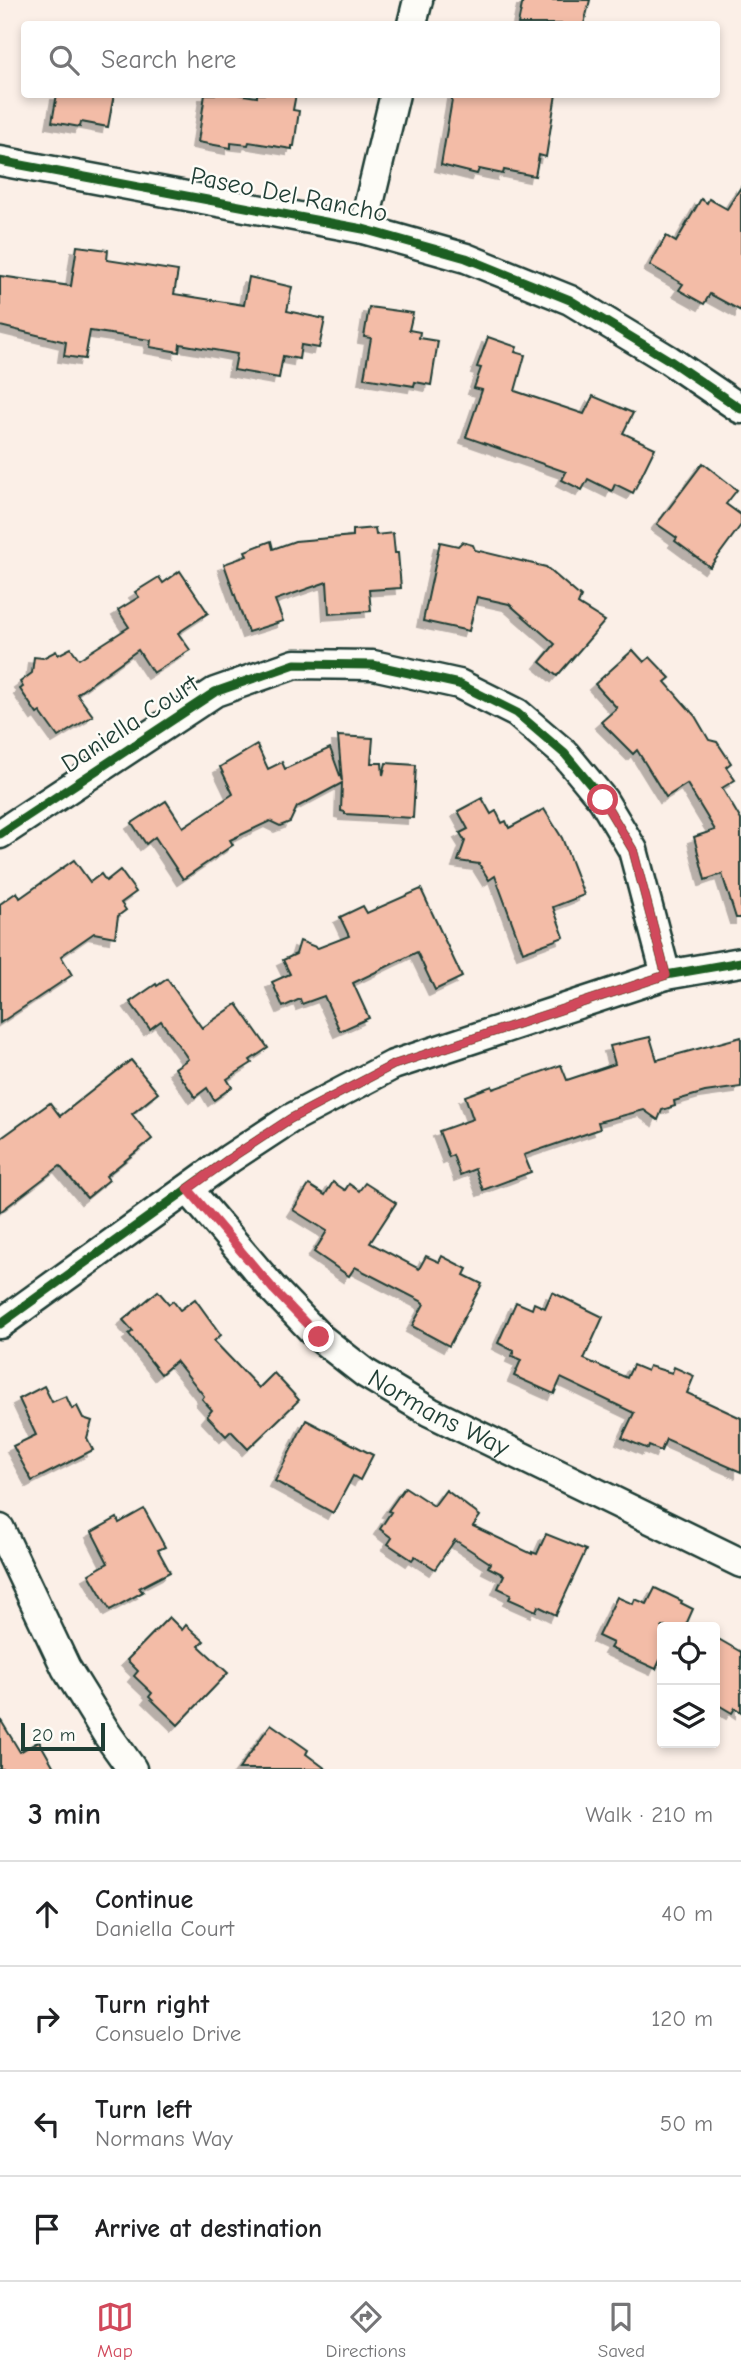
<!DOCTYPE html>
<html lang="en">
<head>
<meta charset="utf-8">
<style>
  :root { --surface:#fff; --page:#f2f2f2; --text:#202124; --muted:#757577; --line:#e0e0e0; --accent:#d1495b }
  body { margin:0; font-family:"Comic Neue",sans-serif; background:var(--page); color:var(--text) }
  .controls { position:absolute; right:21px; bottom:21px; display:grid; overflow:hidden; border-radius:7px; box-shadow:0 4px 10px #0003 }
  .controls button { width:63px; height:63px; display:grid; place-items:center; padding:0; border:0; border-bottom:2px solid var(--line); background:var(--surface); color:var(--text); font:35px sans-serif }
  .scale { position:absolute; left:21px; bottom:18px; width:84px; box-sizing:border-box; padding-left:7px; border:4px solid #1f3d34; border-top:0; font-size:19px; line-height:24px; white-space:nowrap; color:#1f3d34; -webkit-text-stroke:5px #fdfcf7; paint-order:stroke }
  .stop { position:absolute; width:21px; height:21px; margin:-16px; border:5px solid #d1495b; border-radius:50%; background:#fff }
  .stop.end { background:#d1495b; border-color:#fff; box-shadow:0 2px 7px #0008 }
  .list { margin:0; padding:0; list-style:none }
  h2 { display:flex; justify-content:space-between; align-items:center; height:91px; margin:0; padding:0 28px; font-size:30px }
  h2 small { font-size:23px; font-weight:400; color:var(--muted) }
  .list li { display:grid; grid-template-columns:46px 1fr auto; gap:21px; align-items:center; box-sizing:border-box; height:105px; padding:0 28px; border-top:2px solid var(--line) }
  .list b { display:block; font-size:26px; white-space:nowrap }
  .list p { margin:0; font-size:23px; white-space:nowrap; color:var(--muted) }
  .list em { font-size:23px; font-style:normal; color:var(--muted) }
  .icon { flex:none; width:38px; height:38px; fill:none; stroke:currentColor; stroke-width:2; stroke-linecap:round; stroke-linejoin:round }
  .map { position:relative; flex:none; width:741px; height:1769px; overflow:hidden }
  .search { position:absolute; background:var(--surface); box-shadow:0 4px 10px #0003; left:21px; right:21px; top:21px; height:77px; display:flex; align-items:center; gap:18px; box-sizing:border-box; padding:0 24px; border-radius:7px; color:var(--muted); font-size:26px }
  .sheet { height:511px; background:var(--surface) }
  nav { display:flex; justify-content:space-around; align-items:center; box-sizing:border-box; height:98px; border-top:2px solid var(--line); background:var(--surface); font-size:19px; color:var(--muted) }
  nav a { display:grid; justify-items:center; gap:4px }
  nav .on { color:var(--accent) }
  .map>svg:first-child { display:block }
</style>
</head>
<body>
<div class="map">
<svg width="741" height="1769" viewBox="0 0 741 1769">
  <defs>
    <filter id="shadow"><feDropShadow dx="-6" dy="6" stdDeviation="0" flood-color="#0004"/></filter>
  </defs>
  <rect width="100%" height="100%" fill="#fbefe7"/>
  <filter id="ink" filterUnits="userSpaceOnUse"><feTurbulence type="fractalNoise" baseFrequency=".0143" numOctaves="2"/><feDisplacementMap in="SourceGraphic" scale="14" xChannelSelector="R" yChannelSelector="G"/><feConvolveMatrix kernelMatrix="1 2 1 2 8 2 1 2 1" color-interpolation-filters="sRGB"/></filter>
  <g filter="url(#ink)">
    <g fill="#f3bca7" stroke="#1f3d34" stroke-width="2" filter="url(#shadow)">
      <path d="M 523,0 L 590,0 L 584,24 L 518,24 Z"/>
      <path d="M 57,94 L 114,94 L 108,127 L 81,122 L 80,127 L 52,122 Z"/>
      <path d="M 205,94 L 237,94 L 257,97 L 257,94 L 296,94 L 293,110 L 299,111 L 294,146 L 292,146 L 292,149 L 249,142 L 248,145 L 231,143 L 231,148 L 198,142 Z"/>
      <path d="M 453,94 L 556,94 L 546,157 L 539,155 L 535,176 L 504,170 L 503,174 L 479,169 L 477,174 L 441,165 Z"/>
      <path d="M 741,187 L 741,311 L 710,294 L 704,304 L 679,290 L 683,284 L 650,265 L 666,236 L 676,242 L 701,199 L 707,203 L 709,199 L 727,209 Z"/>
      <path d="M 77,246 L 108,250 L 107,260 L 178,271 L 174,294 L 244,305 L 249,277 L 292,287 L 287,311 L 325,319 L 319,348 L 301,345 L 299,359 L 283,356 L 279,378 L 234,370 L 237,354 L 180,344 L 179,352 L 150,347 L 151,340 L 90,331 L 85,359 L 64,356 L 66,342 L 0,326 L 0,276 L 71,286 Z"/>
      <path d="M 369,307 L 413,313 L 409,330 L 420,332 L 419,338 L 438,341 L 431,385 L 415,382 L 414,386 L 364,378 L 371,338 L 364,337 Z"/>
      <path d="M 488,337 L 517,347 L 515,352 L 525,355 L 515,391 L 584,414 L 593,396 L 633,413 L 623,433 L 655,448 L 633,493 L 615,484 L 612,491 L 588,479 L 582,490 L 562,480 L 566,472 L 466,437 L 482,390 L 474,388 L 481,368 L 477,367 Z"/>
      <path d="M 703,463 L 737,490 L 726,504 L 741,515 L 741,525 L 710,567 L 675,541 L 677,538 L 657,524 Z"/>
      <path d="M 375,528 L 376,535 L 393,533 L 395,553 L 398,553 L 401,588 L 369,590 L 371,611 L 329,614 L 327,582 L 275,600 L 283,621 L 248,632 L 224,564 L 247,556 L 245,551 L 271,541 L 273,549 L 295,541 L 353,536 L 353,530 Z"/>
      <path d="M 440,542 L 458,546 L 462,542 L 473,545 L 475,550 L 546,567 L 581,597 L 578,604 L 605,621 L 557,676 L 540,662 L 555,644 L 509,604 L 477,597 L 469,631 L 423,621 Z"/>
      <path d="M 180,571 L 208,613 L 178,633 L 190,650 L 153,673 L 138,650 L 77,694 L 93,716 L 58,737 L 40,712 L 37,714 L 20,689 L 23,687 L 20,682 L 32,673 L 34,657 L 43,658 L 56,651 L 58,655 L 71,648 L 79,659 L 129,627 L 118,610 L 139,597 L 135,592 L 159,577 L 163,583 Z"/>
      <path d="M 633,650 L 644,662 L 650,657 L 670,678 L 665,682 L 695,716 L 709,740 L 717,742 L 731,763 L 726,767 L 735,780 L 722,788 L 741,820 L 741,918 L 736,918 L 722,874 L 705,880 L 694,837 L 715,830 L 687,784 L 666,797 L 637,750 L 633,754 L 601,722 L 617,708 L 595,684 Z"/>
      <path d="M 338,736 L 373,738 L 371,763 L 382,763 L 383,775 L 386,763 L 416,765 L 413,818 L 345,814 L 345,812 L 341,811 L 342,783 L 297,807 L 290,822 L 280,826 L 270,821 L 230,840 L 233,845 L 183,879 L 155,837 L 146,844 L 132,823 L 166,801 L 183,827 L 233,794 L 220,767 L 257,745 L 268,769 L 282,762 L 285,769 L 330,748 L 342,781 Z"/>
      <path d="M 482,798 L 491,814 L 496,811 L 502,823 L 506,821 L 509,828 L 544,809 L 562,838 L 584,895 L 553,907 L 564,937 L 523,952 L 495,876 L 489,880 L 479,864 L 458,861 L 465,841 L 460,833 L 468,829 L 458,811 Z"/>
      <path d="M 74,860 L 90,882 L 101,874 L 106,881 L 120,870 L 136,892 L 121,903 L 126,910 L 118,916 L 115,937 L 94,933 L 61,956 L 72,975 L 0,1023 L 0,904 L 17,892 L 20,898 Z"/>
      <path d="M 421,889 L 462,977 L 435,990 L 417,952 L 353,983 L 369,1018 L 340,1031 L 324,996 L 302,1004 L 300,999 L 283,1007 L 272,982 L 290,974 L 283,960 L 296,954 L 300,941 L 318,948 L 349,936 L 340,917 L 363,906 L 367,913 Z"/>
      <path d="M 167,979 L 202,1028 L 237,1004 L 268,1048 L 250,1060 L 252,1063 L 227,1079 L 232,1087 L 214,1100 L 207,1088 L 195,1097 L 175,1068 L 188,1059 L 184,1053 L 161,1021 L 150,1029 L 130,1002 L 156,984 L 157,986 Z"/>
      <path d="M 650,1037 L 657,1060 L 741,1037 L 741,1087 L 705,1092 L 674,1101 L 675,1106 L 662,1110 L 658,1120 L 644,1110 L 598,1122 L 600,1129 L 524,1155 L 531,1172 L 483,1190 L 475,1169 L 460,1175 L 453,1155 L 449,1157 L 439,1131 L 473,1119 L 465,1096 L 492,1086 L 493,1089 L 561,1065 L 567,1080 L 615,1064 L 610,1046 Z"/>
      <path d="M 131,1060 L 158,1093 L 132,1114 L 152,1139 L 106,1176 L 109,1180 L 87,1198 L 60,1166 L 0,1212 L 0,1139 L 50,1103 L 60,1116 Z"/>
      <path d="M 333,1182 L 345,1190 L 349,1184 L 359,1191 L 365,1183 L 396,1203 L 370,1243 L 419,1269 L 426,1256 L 439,1262 L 442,1256 L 467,1269 L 464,1275 L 482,1284 L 449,1346 L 412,1326 L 424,1304 L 421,1301 L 355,1267 L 349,1276 L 314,1252 L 327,1231 L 293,1210 L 309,1185 L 325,1195 Z"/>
      <path d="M 158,1291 L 169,1304 L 173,1301 L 180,1310 L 195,1299 L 221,1335 L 214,1341 L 259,1388 L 274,1373 L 299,1400 L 248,1449 L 231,1431 L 226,1436 L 207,1416 L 212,1410 L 202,1399 L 204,1396 L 176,1361 L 161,1374 L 129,1334 L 133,1331 L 123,1320 Z"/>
      <path d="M 552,1292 L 603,1317 L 584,1359 L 627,1378 L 633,1365 L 647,1371 L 649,1366 L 672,1373 L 674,1367 L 694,1376 L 687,1393 L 741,1418 L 741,1472 L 666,1439 L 661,1451 L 649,1446 L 648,1449 L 622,1438 L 634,1413 L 561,1378 L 554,1394 L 514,1376 L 521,1360 L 512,1356 L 514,1351 L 498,1343 L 516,1302 L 532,1309 L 534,1303 L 545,1308 Z"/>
      <path d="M 44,1386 L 52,1402 L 66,1396 L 72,1409 L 77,1406 L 83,1418 L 92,1421 L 87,1438 L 93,1450 L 32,1481 L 13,1446 L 36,1435 L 19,1399 Z"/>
      <path d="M 306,1420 L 373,1455 L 360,1480 L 353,1476 L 333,1513 L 275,1481 Z"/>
      <path d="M 405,1487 L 434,1506 L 446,1490 L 480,1516 L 473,1526 L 532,1554 L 532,1552 L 537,1554 L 546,1534 L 586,1550 L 556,1615 L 538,1606 L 536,1611 L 509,1599 L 511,1594 L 498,1588 L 504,1575 L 488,1567 L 490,1563 L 455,1540 L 435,1569 L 415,1556 L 412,1560 L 388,1544 L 392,1538 L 380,1529 L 391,1512 L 388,1511 Z"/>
      <path d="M 144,1509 L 165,1547 L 158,1550 L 170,1572 L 139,1588 L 143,1592 L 110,1610 L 89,1574 L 108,1563 L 92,1532 L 117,1518 L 119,1523 Z"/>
      <path d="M 655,1588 L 682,1601 L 681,1603 L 693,1609 L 685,1627 L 662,1627 L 662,1656 L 656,1669 L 610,1648 L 613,1643 L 598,1636 L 617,1597 L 633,1604 L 635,1599 L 647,1604 Z"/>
      <path d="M 169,1617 L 182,1630 L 186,1625 L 204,1641 L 199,1646 L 228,1673 L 178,1725 L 149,1697 L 152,1693 L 134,1676 L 138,1671 L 127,1660 Z"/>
      <path d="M 715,1637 L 741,1652 L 741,1712 L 735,1708 L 732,1713 L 715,1703 Z"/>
      <path d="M 0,1719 L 20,1752 L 39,1741 L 55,1769 L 0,1769 Z"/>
      <path d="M 271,1724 L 308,1750 L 306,1754 L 326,1769 L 239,1769 Z"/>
    </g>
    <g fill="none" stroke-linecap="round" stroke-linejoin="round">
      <defs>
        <g id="minor">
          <path d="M 412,24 L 418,0"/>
          <path d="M 0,161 L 363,229 L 466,258 L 570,300 L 669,360 L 741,409"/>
          <path d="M 363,229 L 395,94"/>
          <path d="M 0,834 L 215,692 L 295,664 L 373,665 L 459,684 L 517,713 L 565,754 L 603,800 L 633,850 L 666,975"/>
          <path id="s1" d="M 188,1189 L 274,1290 L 319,1337 L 365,1373 L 430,1412 L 741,1563"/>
          <path d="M 0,1324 L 229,1159 L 290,1119 L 393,1065 L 666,975 L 741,962"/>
          <path d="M 0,1529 L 66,1668 L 107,1734 L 132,1769"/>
        </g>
      </defs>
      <use href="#minor" stroke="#1f3d34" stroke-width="33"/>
      <use href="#minor" stroke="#fdfcf7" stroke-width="28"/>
      <defs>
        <g id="cycleway">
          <path d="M 0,161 L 363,229 L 466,258 L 570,300 L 669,360 L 741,409"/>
          <path d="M 0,834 L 215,692 L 295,664 L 373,665 L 459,684 L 517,713 L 565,754 L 603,800 L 633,850 L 666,975"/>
          <path d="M 0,1324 L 229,1159 L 290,1119 L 393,1065 L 666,975 L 741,962"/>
        </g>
      </defs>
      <use href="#cycleway" stroke="#fdfcf7" stroke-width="13"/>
      <use href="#cycleway" stroke="#1b5e20" stroke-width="9"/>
    </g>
  </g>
  <g fill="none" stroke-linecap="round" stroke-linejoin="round" filter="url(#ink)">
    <path stroke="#d1495b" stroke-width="9" d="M 319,1337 L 274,1290 L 188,1189 L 229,1159 L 290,1119 L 393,1065 L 666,975 L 633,850 L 603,800"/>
  </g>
  <g text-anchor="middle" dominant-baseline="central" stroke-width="5" stroke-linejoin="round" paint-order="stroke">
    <g font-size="26" fill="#1f3d34" stroke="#fdfcf7">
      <text transform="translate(289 195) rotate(11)">Paseo Del Rancho</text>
      <text transform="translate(130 724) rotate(-33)">Daniella Court</text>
      <text stroke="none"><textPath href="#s1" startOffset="340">Normans Way</textPath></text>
    </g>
  </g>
</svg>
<div class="controls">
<button><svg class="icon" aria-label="locate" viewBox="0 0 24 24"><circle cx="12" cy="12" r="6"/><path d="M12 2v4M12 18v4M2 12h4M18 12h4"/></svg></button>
<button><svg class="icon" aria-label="layers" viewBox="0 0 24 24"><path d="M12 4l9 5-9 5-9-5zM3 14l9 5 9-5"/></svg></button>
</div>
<div class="scale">20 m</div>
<div class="stop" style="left:603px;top:800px"></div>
<div class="stop end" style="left:319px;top:1337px"></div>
<div class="search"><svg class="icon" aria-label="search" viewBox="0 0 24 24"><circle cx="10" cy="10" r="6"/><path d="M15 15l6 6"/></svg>Search here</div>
</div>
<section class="sheet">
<h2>3 min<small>Walk · 210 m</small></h2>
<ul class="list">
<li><svg class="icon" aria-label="ahead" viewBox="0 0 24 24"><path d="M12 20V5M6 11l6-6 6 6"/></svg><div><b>Continue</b><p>Daniella Court</p></div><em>40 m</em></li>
<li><svg class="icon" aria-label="right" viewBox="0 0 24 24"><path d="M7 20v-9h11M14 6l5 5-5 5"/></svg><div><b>Turn right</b><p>Consuelo Drive</p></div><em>120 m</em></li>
<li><svg class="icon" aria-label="left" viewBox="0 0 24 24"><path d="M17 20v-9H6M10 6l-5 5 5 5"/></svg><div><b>Turn left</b><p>Normans Way</p></div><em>50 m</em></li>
<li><svg class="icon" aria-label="arrive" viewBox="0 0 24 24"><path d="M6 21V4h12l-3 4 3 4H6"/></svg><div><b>Arrive at destination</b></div></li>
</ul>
</section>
<nav>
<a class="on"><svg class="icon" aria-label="map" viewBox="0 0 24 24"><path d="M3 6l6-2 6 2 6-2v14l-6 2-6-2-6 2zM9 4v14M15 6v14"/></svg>Map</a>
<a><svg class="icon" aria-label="directions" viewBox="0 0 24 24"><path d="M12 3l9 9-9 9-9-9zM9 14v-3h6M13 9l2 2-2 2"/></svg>Directions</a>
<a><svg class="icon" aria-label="saved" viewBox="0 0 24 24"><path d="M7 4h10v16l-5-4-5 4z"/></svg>Saved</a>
</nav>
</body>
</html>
